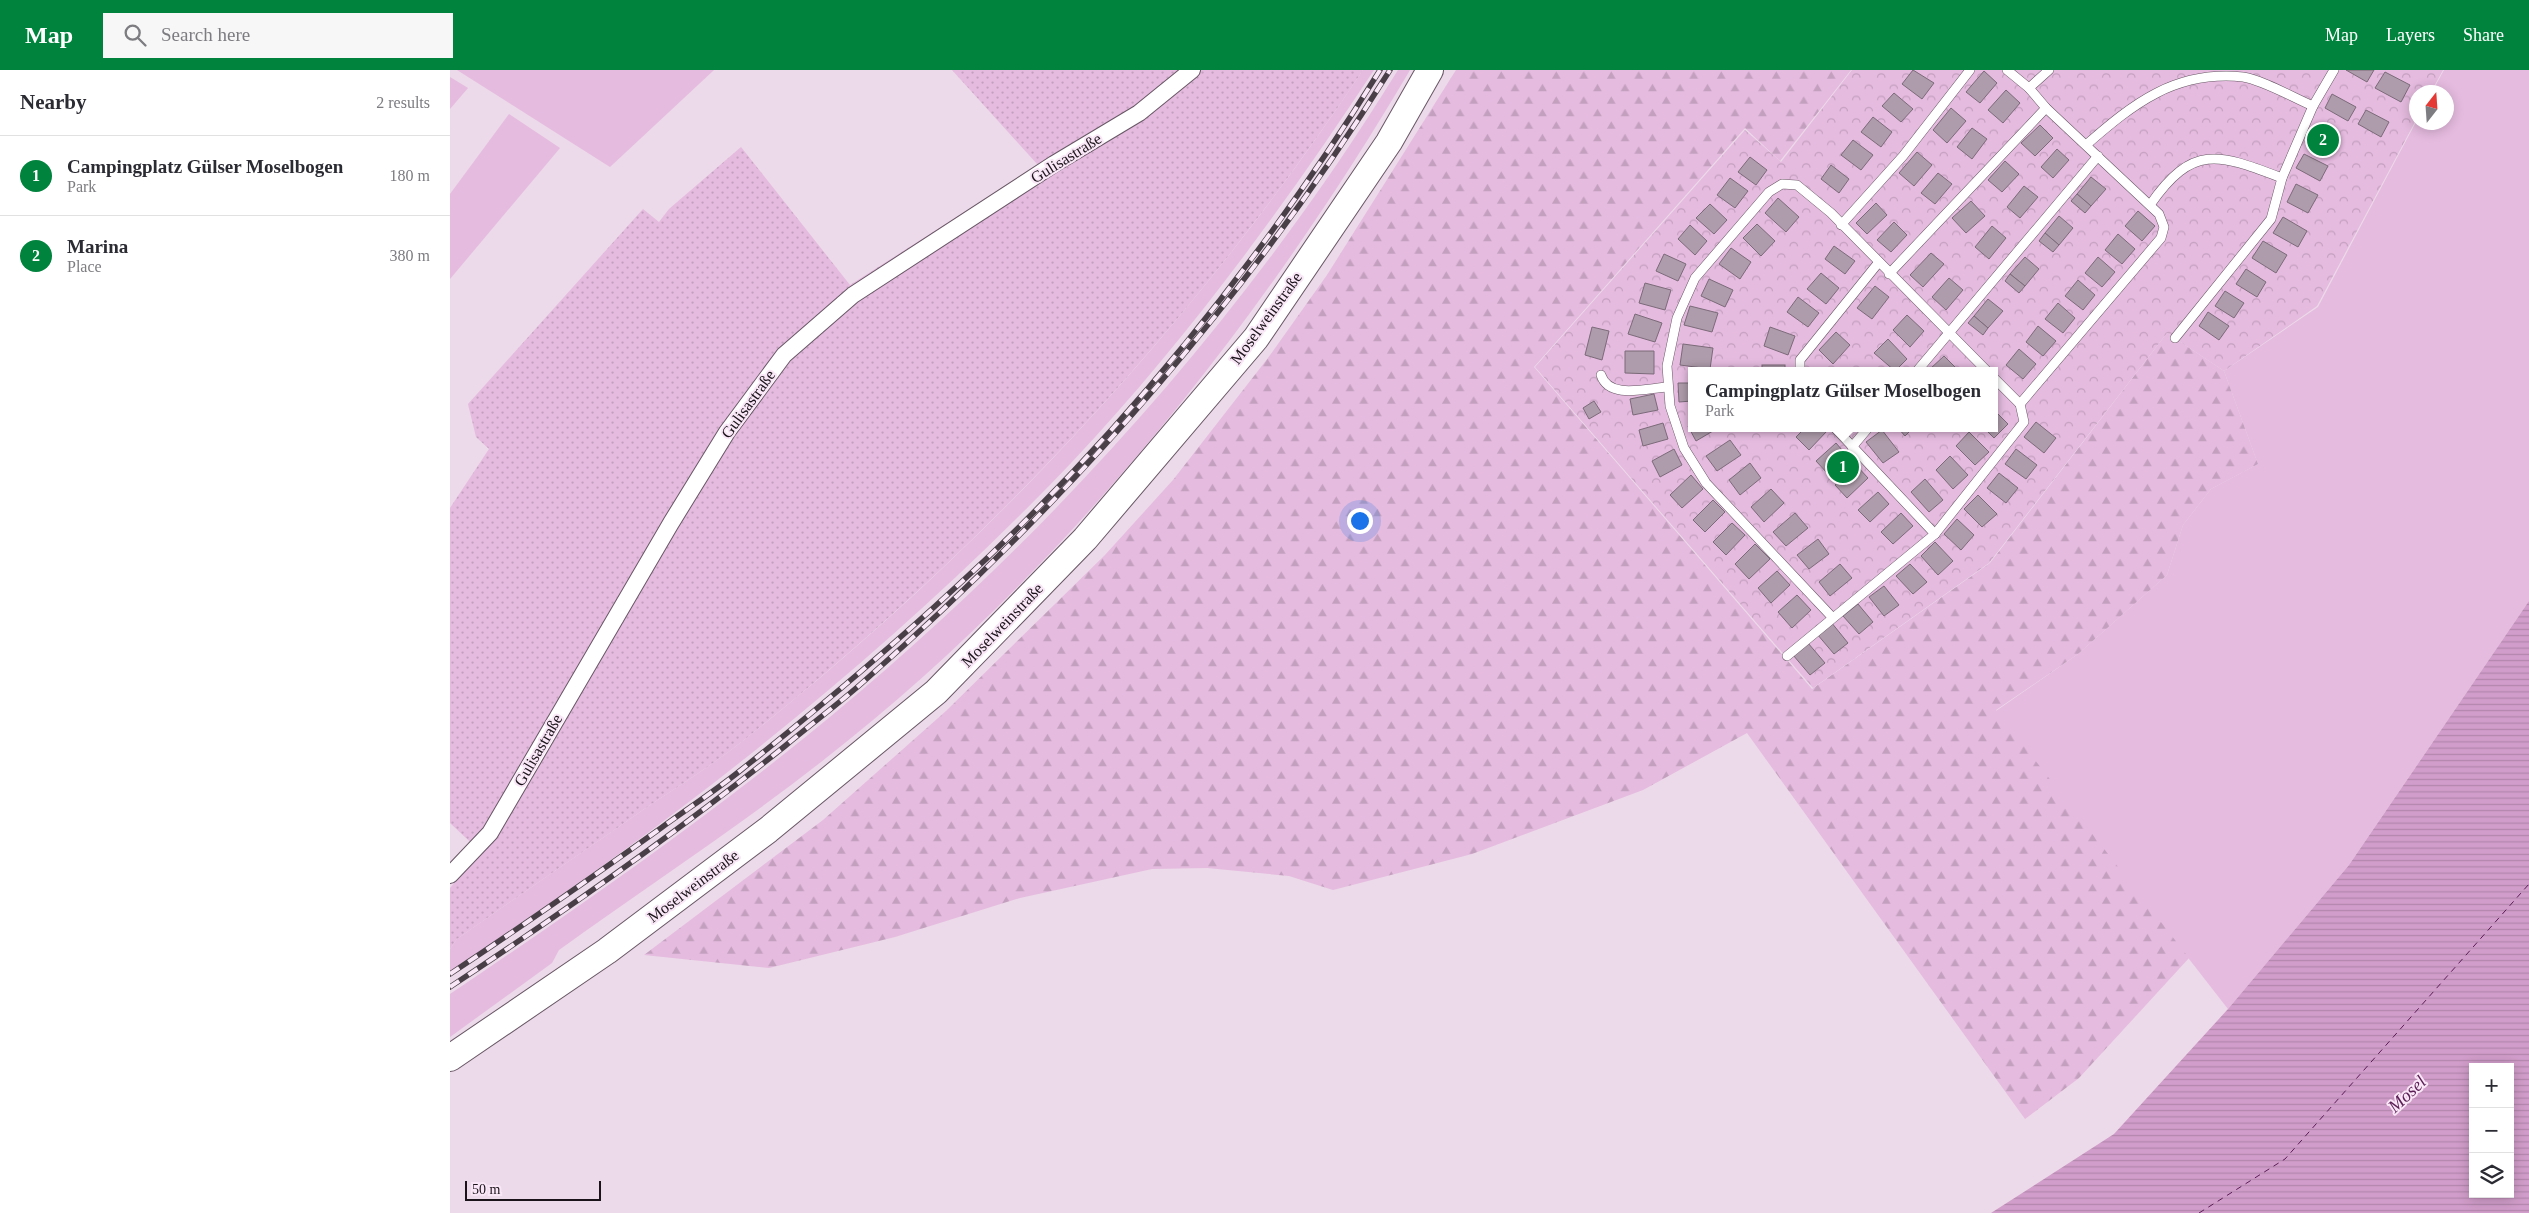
<!DOCTYPE html>
<html lang="en">
<head>
<meta charset="utf-8">
<style>
  :root { --surface:#fff; --page:#f7f7f7; --text:#2b2b33; --muted:#7c7c81; --line:#e1e1e2; --accent:#00833d }
  body { margin:0; font-family:"Times New Roman",serif; background:var(--page); color:var(--text) }
  .controls { position:absolute; right:15px; bottom:15px; display:grid; overflow:hidden; border-radius:0px; box-shadow:0 2px 12px #0003 }
  .controls button { width:45px; height:45px; display:grid; place-items:center; padding:0; border:0; border-bottom:1px solid var(--line); background:var(--surface); color:var(--text); font:25px sans-serif }
  .compass { position:absolute; left:1959px; top:15px; width:45px; height:45px; border-radius:50%; background:var(--surface); box-shadow:0 2px 12px #0003; rotate:17deg }
  .scale { position:absolute; left:15px; bottom:12px; width:136px; box-sizing:border-box; padding-left:5px; border:2px solid #1a141a; border-top:0; font-size:14px; line-height:18px; white-space:nowrap; color:#1a141a; -webkit-text-stroke:4px #f9e6f6; paint-order:stroke }
  .you { position:absolute; left:909px; top:450px; width:18px; height:18px; margin:-12px; border:4px solid #fff; border-radius:50%; background:#1a73e8; box-shadow:0 0 0 8px #1a73e833 }
  .badge { display:grid; place-items:center; width:32px; height:32px; border-radius:50%; background:var(--accent); color:#fff; font-size:16px; font-weight:700 }
  .pin { position:absolute; translate:-50% -50%; border:2px solid #fff; box-shadow:0 1px 5px #0006 }
  .popup { position:absolute; left:1238px; top:297px; width:310px; height:65px; box-sizing:border-box; display:grid; place-content:center; border-radius:0px; background:var(--surface); filter:drop-shadow(0 1px 4px #0005); font-size:16px; white-space:nowrap; color:var(--muted) }
  .popup b { font-size:19px; color:var(--text) }
  .popup::after { content:''; position:absolute; left:50%; top:100%; margin-left:-10px; border:10px solid transparent; border-top-color:var(--surface) }
  .list { margin:0; padding:0; list-style:none }
  h2 { display:flex; justify-content:space-between; align-items:center; height:65px; margin:0; padding:0 20px; font-size:21px }
  h2 small { font-size:16px; font-weight:400; color:var(--muted) }
  .list li { display:grid; grid-template-columns:32px 1fr auto; gap:15px; align-items:center; box-sizing:border-box; height:80px; padding:0 20px; border-top:1px solid var(--line) }
  .list b { display:block; font-size:19px; white-space:nowrap }
  .list p { margin:0; font-size:16px; white-space:nowrap; color:var(--muted) }
  .list em { font-size:16px; font-style:normal; color:var(--muted) }
  .icon { flex:none; width:28px; height:28px; fill:none; stroke:currentColor; stroke-width:2; stroke-linecap:round; stroke-linejoin:round }
  .map { position:relative; flex:none; width:2079px; height:1143px; overflow:hidden }
  header { display:flex; align-items:center; gap:30px; box-sizing:border-box; height:70px; padding:0 25px; background:var(--accent); color:#fff }
  header strong { font-size:24px }
  nav { display:flex; gap:28px; margin-inline-start:auto; font-size:18px }
  .search { width:350px; height:45px; background:var(--page); display:flex; align-items:center; gap:12px; box-sizing:border-box; padding:0 18px; border-radius:0px; color:var(--muted); font-size:19px }
  main { display:flex }
  aside { flex:1; background:var(--surface) }
  .map>svg:first-child { display:block }
</style>
</head>
<body>
<header>
<strong>Map</strong>
<div class="search"><svg class="icon" aria-label="search" viewBox="0 0 24 24"><circle cx="10" cy="10" r="6"/><path d="M15 15l6 6"/></svg>Search here</div>
<nav><a>Map</a><a>Layers</a><a>Share</a></nav>
</header>
<main>
<aside>
<h2>Nearby<small>2 results</small></h2>
<ul class="list">
<li><span class="badge">1</span><div><b>Campingplatz Gülser Moselbogen</b><p>Park</p></div><em>180 m</em></li>
<li><span class="badge">2</span><div><b>Marina</b><p>Place</p></div><em>380 m</em></li>
</ul>
</aside>
<div class="map">
<svg width="2079" height="1143" viewBox="0 0 2079 1143">
  <defs>
    <pattern id="forest-firs" width="22" height="20" patternUnits="userSpaceOnUse" patternTransform="scale(1.25)"><rect width="22" height="20" fill="#e5bbdf"/><path d="M5 1l3.5 6h-7zM16 11l3.5 6h-7z" fill="#c4a0bf"/></pattern>
    <pattern id="park-crowns" width="20" height="18" patternUnits="userSpaceOnUse" patternTransform="scale(1.25)"><rect width="20" height="18" fill="#e5bbdf"/><path d="M2 6a3 3 0 1 1 6 0M12 15a3 3 0 1 1 6 0" fill="none" stroke="#c4a0bf"/></pattern>
    <pattern id="garden-dots" width="8" height="8" patternUnits="userSpaceOnUse" patternTransform="scale(1.25)"><rect width="8" height="8" fill="#e5bbdf"/><path d="M2 2h.1M6 6h.1" fill="none" stroke="#c4a0bf" stroke-width="1.8" stroke-linecap="round"/></pattern>
    <pattern id="water-rules" width="6" height="5" patternUnits="userSpaceOnUse" patternTransform="scale(1.25)"><rect width="6" height="5" fill="#d19dca"/><path d="M0 2.5h6" fill="none" stroke="#b386ad"/></pattern>
  </defs>
  <rect width="100%" height="100%" fill="#ecd9e9"/>
  <g fill="#e5bbdf">
    <path d="M 7,0 L 264,0 L 160,97 Z"/>
    <path d="M 913,0 L 924,0 C 833,138 735,272 621,393 C 436,587 224,753 0,901 L 0,879 L 7,869 C 71,824 136,780 200,735 C 232,714 265,693 294,670 C 534,480 744,255 913,0 Z"/>
    <path d="M 948,0 L 960,0 C 808,258 609,507 371,692 C 287,758 196,817 109,880 L 102,893 L 0,967 L 0,924 C 120,843 240,760 353,669 C 586,481 791,255 948,0 Z"/>
    <path d="M 1994,0 L 2079,0 L 2079,531 L 1899,795 L 1778,939 L 1546,641 L 1628,584 L 1717,505 L 1733,455 L 1761,419 L 1808,394 L 1774,301 L 1868,237 L 1966,52 L 1996,52 L 1996,22 L 1982,22 Z"/>
    <path d="M 0,7 L 18,18 L 0,39 Z"/>
    <path d="M 59,44 L 110,78 L 0,209 L 0,124 Z"/>
  </g>
  <path fill="url(#forest-firs)" d="M 1006,0 L 1401,0 L 1330,91 L 1295,58 L 1084,297 L 1362,619 L 1540,493 L 1717,263 L 1774,301 L 1808,394 L 1761,419 L 1733,455 L 1717,505 L 1628,584 L 1546,640 L 1739,888 L 1629,1008 L 1575,1049 L 1297,663 L 1193,720 L 1022,784 L 883,820 L 839,806 L 757,798 L 702,799 L 570,828 L 445,867 L 319,898 L 194,885 L 373,750 L 496,641 L 655,485 L 723,410 L 818,288 L 877,205 Z"/>
  <path fill="url(#park-crowns)" fill-rule="evenodd" d="M 1402,0 L 1993,0 L 1981,22 L 1966,22 L 1966,50 L 1867,236 L 1774,301 L 1717,263 L 1539,493 L 1363,618 L 1085,297 L 1295,60 L 1331,92 ZM 1242,301 L 1544,301 L 1544,358 L 1242,358 Z"/>
  <path fill="url(#garden-dots)" d="M 502,0 L 913,0 C 744,255 534,479 294,670 C 265,693 232,714 200,735 C 136,780 71,824 7,869 L 0,879 L 0,818 L 31,782 L 0,753 L 0,438 L 39,379 L 26,367 L 18,334 L 193,139 L 209,152 L 219,139 L 291,77 L 400,215 L 588,95 Z"/>
  <path fill="url(#water-rules)" fill-rule="evenodd" d="M 2079,531 L 2079,1143 L 1541,1143 L 1664,1064 L 1778,939 L 1899,795 ZM 2023,997 L 2060,997 L 2060,1124 L 2023,1124 Z"/>
  <g fill="none" stroke-linecap="round" stroke-linejoin="round">
    <path stroke="#5b1e56" stroke-width="1" stroke-dasharray="6 5" stroke-linecap="butt" d="M 1749,1143 L 1835,1089 L 2079,814"/>
  </g>
  <g fill="#ae9bab" stroke="#7b6a79">
    <path d="M 1463,0 L 1484,13 L 1472,29 L 1452,14 Z"/>
    <path d="M 1896,0 L 1924,0 L 1917,12 Z"/>
    <path d="M 1534,1 L 1547,13 L 1530,33 L 1516,22 Z"/>
    <path d="M 1935,2 L 1960,15 L 1951,32 L 1925,18 Z"/>
    <path d="M 1556,20 L 1570,33 L 1553,53 L 1538,40 Z"/>
    <path d="M 1444,23 L 1463,39 L 1451,52 L 1432,36 Z"/>
    <path d="M 1882,24 L 1906,37 L 1898,51 L 1875,38 Z"/>
    <path d="M 1501,38 L 1516,51 L 1497,73 L 1483,60 Z"/>
    <path d="M 1916,40 L 1939,52 L 1931,67 L 1908,54 Z"/>
    <path d="M 1423,47 L 1442,62 L 1431,77 L 1411,62 Z"/>
    <path d="M 1590,55 L 1603,68 L 1585,86 L 1571,73 Z"/>
    <path d="M 1866,55 L 1889,67 L 1880,84 L 1857,72 Z"/>
    <path d="M 1522,58 L 1537,69 L 1522,89 L 1507,77 Z"/>
    <path d="M 1403,70 L 1423,85 L 1411,100 L 1391,85 Z"/>
    <path d="M 1607,79 L 1619,90 L 1603,108 L 1591,97 Z"/>
    <path d="M 1467,82 L 1482,95 L 1464,116 L 1449,103 Z"/>
    <path d="M 1854,84 L 1878,96 L 1870,111 L 1846,98 Z"/>
    <path d="M 1300,87 L 1317,100 L 1306,115 L 1288,102 Z"/>
    <path d="M 1555,91 L 1569,104 L 1552,122 L 1538,110 Z"/>
    <path d="M 1381,95 L 1399,109 L 1389,123 L 1371,109 Z"/>
    <path d="M 1488,103 L 1502,114 L 1485,134 L 1471,123 Z"/>
    <path d="M 1641,107 L 1656,119 L 1641,136 L 1627,124 Z"/>
    <path d="M 1280,108 L 1298,121 L 1285,138 L 1267,125 Z"/>
    <path d="M 1846,114 L 1868,125 L 1858,143 L 1837,132 Z"/>
    <path d="M 1574,116 L 1588,127 L 1570,148 L 1557,137 Z"/>
    <path d="M 1627,124 L 1641,136 L 1635,143 L 1621,131 Z"/>
    <path d="M 1328,128 L 1349,147 L 1336,162 L 1315,143 Z"/>
    <path d="M 1521,131 L 1535,146 L 1516,163 L 1502,148 Z"/>
    <path d="M 1426,133 L 1437,145 L 1417,164 L 1406,153 Z"/>
    <path d="M 1260,134 L 1277,150 L 1264,164 L 1246,148 Z"/>
    <path d="M 1688,141 L 1705,156 L 1692,171 L 1675,156 Z"/>
    <path d="M 1609,146 L 1623,158 L 1609,175 L 1595,163 Z"/>
    <path d="M 1833,147 L 1857,161 L 1848,177 L 1823,163 Z"/>
    <path d="M 1444,152 L 1457,165 L 1441,182 L 1427,170 Z"/>
    <path d="M 1307,154 L 1325,171 L 1311,186 L 1293,168 Z"/>
    <path d="M 1240,155 L 1257,171 L 1245,185 L 1228,169 Z"/>
    <path d="M 1542,156 L 1556,168 L 1539,189 L 1525,177 Z"/>
    <path d="M 1595,163 L 1609,175 L 1603,182 L 1589,171 Z"/>
    <path d="M 1668,164 L 1685,179 L 1672,194 L 1655,180 Z"/>
    <path d="M 1813,171 L 1837,185 L 1826,203 L 1802,188 Z"/>
    <path d="M 1384,176 L 1405,191 L 1395,204 L 1375,189 Z"/>
    <path d="M 1281,178 L 1301,192 L 1290,209 L 1269,194 Z"/>
    <path d="M 1481,183 L 1494,194 L 1473,217 L 1460,205 Z"/>
    <path d="M 1214,184 L 1236,194 L 1228,211 L 1206,201 Z"/>
    <path d="M 1575,187 L 1589,199 L 1575,216 L 1560,204 Z"/>
    <path d="M 1648,187 L 1665,202 L 1652,217 L 1635,203 Z"/>
    <path d="M 1796,199 L 1816,212 L 1807,227 L 1786,214 Z"/>
    <path d="M 1371,203 L 1389,218 L 1376,234 L 1357,219 Z"/>
    <path d="M 1560,204 L 1575,216 L 1569,223 L 1555,211 Z"/>
    <path d="M 1499,208 L 1513,220 L 1496,240 L 1482,227 Z"/>
    <path d="M 1259,209 L 1283,220 L 1275,237 L 1251,226 Z"/>
    <path d="M 1628,210 L 1645,225 L 1633,240 L 1615,226 Z"/>
    <path d="M 1195,213 L 1221,220 L 1215,240 L 1189,233 Z"/>
    <path d="M 1425,216 L 1439,227 L 1422,249 L 1407,238 Z"/>
    <path d="M 1775,221 L 1794,233 L 1784,248 L 1765,236 Z"/>
    <path d="M 1348,227 L 1369,243 L 1358,257 L 1337,242 Z"/>
    <path d="M 1538,229 L 1553,241 L 1538,258 L 1524,246 Z"/>
    <path d="M 1608,233 L 1625,248 L 1613,263 L 1595,249 Z"/>
    <path d="M 1240,236 L 1268,243 L 1262,262 L 1234,255 Z"/>
    <path d="M 1758,242 L 1779,256 L 1769,270 L 1749,256 Z"/>
    <path d="M 1185,244 L 1212,253 L 1205,272 L 1178,264 Z"/>
    <path d="M 1457,245 L 1474,261 L 1460,277 L 1443,260 Z"/>
    <path d="M 1524,246 L 1538,258 L 1533,265 L 1518,253 Z"/>
    <path d="M 1588,256 L 1606,271 L 1593,286 L 1576,272 Z"/>
    <path d="M 1142,257 L 1159,261 L 1152,290 L 1135,285 Z"/>
    <path d="M 1320,257 L 1345,266 L 1338,285 L 1314,276 Z"/>
    <path d="M 1386,262 L 1400,275 L 1383,294 L 1369,280 Z"/>
    <path d="M 1438,269 L 1457,289 L 1445,301 L 1424,283 Z"/>
    <path d="M 1233,274 L 1263,278 L 1260,299 L 1230,295 Z"/>
    <path d="M 1569,279 L 1586,294 L 1573,309 L 1556,295 Z"/>
    <path d="M 1175,281 L 1204,281 L 1204,304 L 1175,303 Z"/>
    <path d="M 1494,286 L 1509,301 L 1480,299 Z"/>
    <rect x="1312" y="295" width="23" height="6"/>
    <path d="M 1228,313 L 1242,313 L 1242,331 L 1229,332 Z"/>
    <path d="M 1204,324 L 1208,340 L 1183,345 L 1180,329 Z"/>
    <path d="M 1144,331 L 1151,342 L 1139,349 L 1133,338 Z"/>
    <path d="M 1544,340 L 1558,354 L 1544,368 L 1534,358 L 1544,358 Z"/>
    <path d="M 1586,352 L 1606,368 L 1594,383 L 1574,367 Z"/>
    <path d="M 1213,353 L 1218,369 L 1193,376 L 1189,360 Z"/>
    <path d="M 1242,354 L 1242,358 L 1268,358 L 1246,371 L 1238,356 Z"/>
    <path d="M 1355,358 L 1374,358 L 1377,361 L 1359,380 L 1346,367 Z"/>
    <path d="M 1448,358 L 1463,358 L 1455,366 Z"/>
    <path d="M 1432,360 L 1449,382 L 1433,393 L 1416,372 Z"/>
    <path d="M 1519,362 L 1539,382 L 1525,395 L 1506,376 Z"/>
    <path d="M 1280,370 L 1291,385 L 1267,401 L 1256,386 Z"/>
    <path d="M 1386,373 L 1398,387 L 1378,404 L 1366,391 Z"/>
    <path d="M 1224,379 L 1232,395 L 1210,407 L 1202,391 Z"/>
    <path d="M 1566,379 L 1587,395 L 1576,409 L 1555,394 Z"/>
    <path d="M 1500,386 L 1518,405 L 1503,419 L 1486,400 Z"/>
    <path d="M 1300,393 L 1311,408 L 1290,425 L 1279,410 Z"/>
    <path d="M 1406,395 L 1418,408 L 1397,428 L 1385,415 Z"/>
    <path d="M 1549,403 L 1568,418 L 1556,433 L 1537,418 Z"/>
    <path d="M 1241,405 L 1253,419 L 1232,438 L 1220,425 Z"/>
    <path d="M 1475,409 L 1493,430 L 1479,442 L 1461,422 Z"/>
    <path d="M 1321,419 L 1334,433 L 1314,452 L 1301,437 Z"/>
    <path d="M 1428,422 L 1439,434 L 1420,452 L 1408,440 Z"/>
    <path d="M 1528,425 L 1547,444 L 1532,457 L 1514,439 Z"/>
    <path d="M 1263,430 L 1275,442 L 1255,462 L 1243,450 Z"/>
    <path d="M 1345,443 L 1358,458 L 1336,476 L 1323,462 Z"/>
    <path d="M 1451,443 L 1463,456 L 1443,474 L 1431,462 Z"/>
    <path d="M 1507,449 L 1524,465 L 1511,480 L 1494,464 Z"/>
    <path d="M 1282,453 L 1295,465 L 1276,485 L 1263,472 Z"/>
    <path d="M 1368,469 L 1379,484 L 1359,499 L 1347,485 Z"/>
    <path d="M 1485,472 L 1503,491 L 1488,505 L 1471,486 Z"/>
    <path d="M 1305,474 L 1320,489 L 1299,509 L 1285,494 Z"/>
    <path d="M 1390,494 L 1402,508 L 1380,526 L 1369,512 Z"/>
    <path d="M 1460,494 L 1477,512 L 1463,524 L 1446,506 Z"/>
    <path d="M 1327,501 L 1340,515 L 1321,533 L 1308,518 Z"/>
    <path d="M 1434,516 L 1449,535 L 1434,546 L 1419,527 Z"/>
    <path d="M 1347,525 L 1361,540 L 1342,558 L 1328,542 Z"/>
    <path d="M 1408,534 L 1423,552 L 1409,564 L 1393,546 Z"/>
    <path d="M 1381,552 L 1398,573 L 1384,584 L 1367,564 Z"/>
    <path d="M 1358,573 L 1375,593 L 1360,605 L 1343,585 Z"/>
  </g>
  <g fill="none" stroke-linecap="round" stroke-linejoin="round">
    <defs>
      <g id="service">
        <path d="M 1579,18 L 1599,0"/>
        <path d="M 1636,75 C 1683,34 1725,0 1793,7 C 1813,10 1844,28 1863,36"/>
        <path d="M 1700,135 C 1743,73 1769,84 1832,108"/>
        <path d="M 1391,155 L 1453,86 L 1520,0"/>
        <path d="M 1439,204 L 1596,38"/>
        <path d="M 1725,268 L 1821,149 L 1832,108 L 1863,36 L 1884,0"/>
        <path d="M 1350,301 L 1350,290 L 1429,192"/>
        <path d="M 1467,301 L 1648,86"/>
        <path d="M 1151,305 C 1159,330 1197,318 1218,317"/>
        <path d="M 1544,308 L 1570,334"/>
        <path d="M 1385,358 L 1485,464"/>
        <path d="M 1402,377 L 1418,358"/>
        <path d="M 1382,547 L 1256,413 L 1234,378 L 1220,336 L 1217,296 L 1227,248 L 1245,208 L 1319,122 L 1332,114 L 1347,115 L 1381,143 L 1537,301"/>
        <path d="M 1337,586 L 1485,464 L 1574,352 L 1570,334 L 1711,168 L 1714,157 L 1709,144 L 1596,38 L 1579,18 L 1557,0"/>
      </g>
      <path id="minor" d="M 0,805 L 40,763 L 221,453 L 277,362 L 334,285 L 403,225 L 604,94 L 689,43 L 742,0"/>
      <path id="primary" d="M 0,988 L 157,881 L 318,760 L 486,622 L 635,469 L 806,268 L 939,72 L 980,0"/>
    </defs>
    <use href="#service" stroke="#685765" stroke-width="10"/>
    <use href="#minor" stroke="#685765" stroke-width="18"/>
    <use href="#primary" stroke="#685765" stroke-width="28"/>
    <use href="#service" stroke="#fff" stroke-width="9"/>
    <use href="#minor" stroke="#fff" stroke-width="16"/>
    <use href="#primary" stroke="#fff" stroke-width="26"/>
    <defs>
      <g id="rail">
        <path d="M 0,904 C 71,857 141,808 211,758 C 237,739 265,721 291,700 C 364,642 437,581 506,517 C 669,368 814,188 930,0"/>
        <path d="M 0,917 C 115,841 228,762 335,676 C 360,655 387,635 412,613 C 617,433 795,232 940,0"/>
      </g>
    </defs>
    <use href="#rail" stroke="#483f47" stroke-width="5.5"/>
    <use href="#rail" stroke="#f9e6f6" stroke-width="4" stroke-dasharray="11" stroke-linecap="butt"/>
  </g>
  <g text-anchor="middle" dominant-baseline="central" stroke-width="4" stroke-linejoin="round" paint-order="stroke">
    <g font-size="16" fill="#1a141a" stroke="#f9e6f6">
      <text transform="translate(616 88) rotate(-32)">Gulisastraße</text>
      <text transform="translate(816 248) rotate(-54)">Moselweinstraße</text>
      <text transform="translate(298 334) rotate(-54)">Gulisastraße</text>
      <text transform="translate(552 555) rotate(-46)">Moselweinstraße</text>
      <text transform="translate(88 680) rotate(-60)">Gulisastraße</text>
      <text transform="translate(243 816) rotate(-37)">Moselweinstraße</text>
    </g>
    <g font-size="18" font-style="italic" fill="#5b1e56" stroke="#f9e6f6">
      <text transform="translate(1957 1024) rotate(-43)">Mosel</text>
    </g>
  </g>
</svg>
<div class="controls">
<button>+</button>
<button>−</button>
<button><svg class="icon" aria-label="layers" viewBox="0 0 24 24"><path d="M12 4l9 5-9 5-9-5zM3 14l9 5 9-5"/></svg></button>
</div>
<svg class="compass" viewBox="-18 -18 36 36"><path d="M0-13l5 13h-10z" fill="#e53935"/><path d="M0 13l5-13h-10z" fill="#7c7c81"/></svg>
<div class="scale">50 m</div>
<div class="you"></div>
<div class="pin badge" style="left:1393px;top:397px">1</div>
<div class="popup"><b>Campingplatz Gülser Moselbogen</b>Park</div>
<div class="pin badge" style="left:1873px;top:70px">2</div>
</div>
</main>
</body>
</html>
